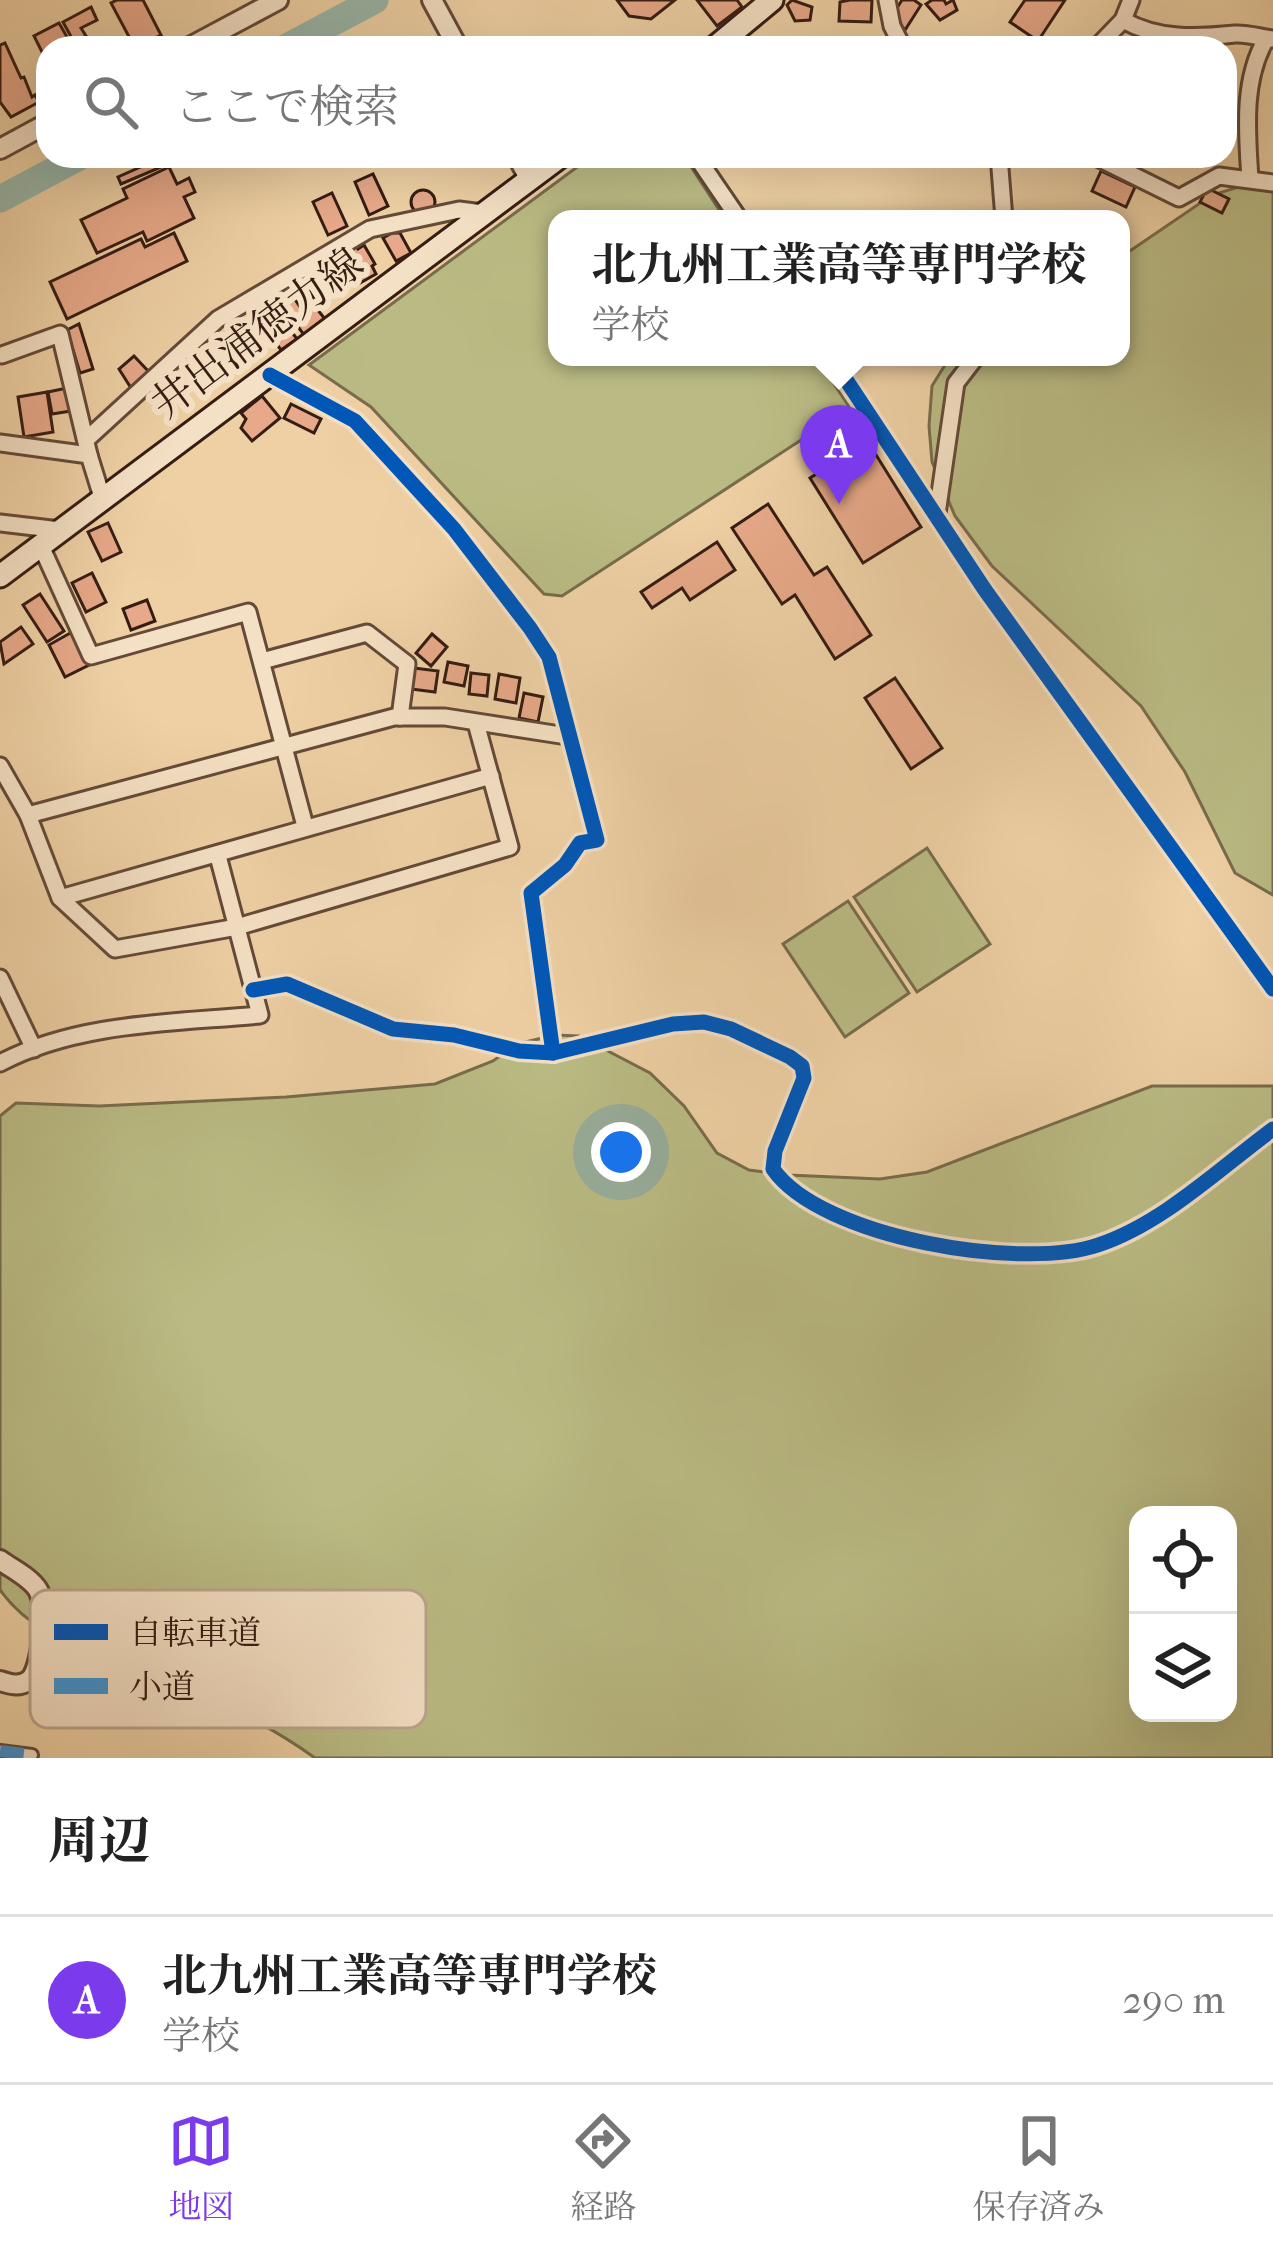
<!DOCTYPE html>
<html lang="ja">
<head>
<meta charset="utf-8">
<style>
  :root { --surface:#fff; --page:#f6f6f6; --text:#222; --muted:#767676; --line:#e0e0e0; --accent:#7c3aed }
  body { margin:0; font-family:"IM FELL French Canon","Noto Serif JP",serif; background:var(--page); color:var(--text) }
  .controls { position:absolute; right:36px; bottom:36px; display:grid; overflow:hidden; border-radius:24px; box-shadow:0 12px 48px #0002 }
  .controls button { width:108px; height:108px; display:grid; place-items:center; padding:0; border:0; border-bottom:3px solid var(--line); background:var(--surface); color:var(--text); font:60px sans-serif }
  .you { position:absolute; left:621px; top:1152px; width:42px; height:42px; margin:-30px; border:9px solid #fff; border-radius:50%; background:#1a73e8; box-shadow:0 0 0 18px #1a73e833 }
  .badge { display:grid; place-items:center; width:78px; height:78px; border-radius:50%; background:var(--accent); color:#fff; font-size:39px; font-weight:700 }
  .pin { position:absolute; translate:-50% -99px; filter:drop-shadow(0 3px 6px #0008) }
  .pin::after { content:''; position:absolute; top:63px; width:42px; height:36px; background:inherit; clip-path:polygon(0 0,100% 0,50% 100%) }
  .popup { position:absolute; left:548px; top:210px; width:582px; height:156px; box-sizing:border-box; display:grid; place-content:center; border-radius:24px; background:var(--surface); filter:drop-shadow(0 3px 9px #0005); font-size:39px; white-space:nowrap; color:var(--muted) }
  .popup b { font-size:45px; color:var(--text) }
  .popup::after { content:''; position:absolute; left:50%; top:100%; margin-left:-24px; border:24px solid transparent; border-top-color:var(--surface) }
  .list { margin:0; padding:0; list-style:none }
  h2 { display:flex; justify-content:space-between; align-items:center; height:156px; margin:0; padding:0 48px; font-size:51px }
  h2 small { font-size:39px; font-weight:400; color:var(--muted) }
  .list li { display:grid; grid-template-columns:78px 1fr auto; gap:36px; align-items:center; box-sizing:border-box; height:168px; padding:0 48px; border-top:3px solid var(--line) }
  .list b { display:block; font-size:45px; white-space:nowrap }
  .list p { margin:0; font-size:39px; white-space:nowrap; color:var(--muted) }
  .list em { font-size:39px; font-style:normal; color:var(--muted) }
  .icon { flex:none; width:66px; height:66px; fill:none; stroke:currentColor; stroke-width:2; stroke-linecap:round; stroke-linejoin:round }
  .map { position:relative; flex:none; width:1273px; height:1758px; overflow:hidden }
  .search { position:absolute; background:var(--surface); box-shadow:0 12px 48px #0002; left:36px; right:36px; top:36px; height:132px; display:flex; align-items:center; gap:30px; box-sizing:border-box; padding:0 42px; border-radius:36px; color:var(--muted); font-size:45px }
  .sheet { height:324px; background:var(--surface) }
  nav { display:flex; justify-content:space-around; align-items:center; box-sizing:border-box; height:168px; border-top:3px solid var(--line); background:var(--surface); font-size:33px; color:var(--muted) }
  nav a { display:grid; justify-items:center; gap:6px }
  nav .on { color:var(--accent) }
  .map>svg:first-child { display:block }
</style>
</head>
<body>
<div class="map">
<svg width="1273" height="1758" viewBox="0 0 1273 1758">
  <rect width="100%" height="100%" fill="#eed0a4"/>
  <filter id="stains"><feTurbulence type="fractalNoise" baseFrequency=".00167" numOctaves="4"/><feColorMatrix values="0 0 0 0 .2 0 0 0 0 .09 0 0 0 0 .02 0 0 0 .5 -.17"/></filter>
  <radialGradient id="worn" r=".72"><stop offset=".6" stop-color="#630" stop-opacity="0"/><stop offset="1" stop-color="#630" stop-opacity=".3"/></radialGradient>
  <g fill="#babb84" stroke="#786c4c" stroke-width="3" fill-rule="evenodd">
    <path d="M 592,156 L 684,156 L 725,219 L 557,219 L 557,357 L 816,357 L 850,408 L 562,596 L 544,594 L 371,407 L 309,365 Z"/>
    <path d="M 1242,186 L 1273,186 L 1273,895 L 1235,873 L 1185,772 L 1141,706 L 992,566 L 955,516 L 932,462 L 929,426 L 932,386 L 950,357 L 1121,357 L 1121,257 L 1212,195 Z"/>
    <path d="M 927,848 L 990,944 L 917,992 L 854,897 Z"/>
    <path d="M 848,901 L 909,993 L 845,1037 L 783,944 Z"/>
    <path d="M 555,1035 L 579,1036 L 650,1073 L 684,1106 L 717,1153 L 749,1170 L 788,1175 L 880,1179 L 927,1172 L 1152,1086 L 1273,1086 L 1273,1758 L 315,1758 C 264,1721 201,1692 142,1669 C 89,1648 36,1640 0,1590 L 0,1116 L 16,1103 L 99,1106 L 286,1097 L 435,1084 L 493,1061 L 517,1044 ZM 1138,1515 L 1228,1515 L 1228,1713 L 1138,1713 Z"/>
  </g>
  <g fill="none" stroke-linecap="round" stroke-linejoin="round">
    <g stroke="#99b6a8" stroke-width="27">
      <path d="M 285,48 L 375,0"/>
      <path d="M 0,199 L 81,156"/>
    </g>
  </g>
  <g fill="#e7a989" stroke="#361d14" stroke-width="3">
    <path d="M 117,0 L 143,0 L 161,35 L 135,48 L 111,3 Z"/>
    <path d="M 617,0 L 675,0 L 651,19 L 629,16 Z"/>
    <path d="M 697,0 L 737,0 L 742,7 L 717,26 Z"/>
    <path d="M 792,0 L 812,7 L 810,20 L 795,21 L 787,5 Z"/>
    <path d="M 850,0 L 872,0 L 871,22 L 839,21 L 840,2 Z"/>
    <path d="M 902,0 L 914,0 L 921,5 L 905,30 L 892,16 Z"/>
    <path d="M 932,0 L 944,0 L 946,4 L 953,0 L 957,10 L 940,20 L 926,4 Z"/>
    <path d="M 1025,0 L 1065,0 L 1038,41 L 1010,22 Z"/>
    <path d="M 91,7 L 97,20 L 81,28 L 86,36 L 74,42 L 63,22 Z"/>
    <path d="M 59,23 L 67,37 L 48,48 L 45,58 L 34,36 Z"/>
    <path d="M 5,43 L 21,78 L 24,77 L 32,97 L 35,95 L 39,102 L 11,117 L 0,102 L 0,45 Z"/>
    <path d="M 163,157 L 166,165 L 121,184 L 118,177 Z"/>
    <path d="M 169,167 L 177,184 L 189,178 L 195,192 L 184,197 L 194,218 L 147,241 L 143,232 L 97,253 L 81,220 L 127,198 L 123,189 Z"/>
    <path d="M 1101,171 L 1135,187 L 1126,207 L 1092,191 Z"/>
    <path d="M 373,174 L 388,206 L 369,215 L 355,182 Z"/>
    <path d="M 1207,188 L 1229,199 L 1222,213 L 1200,202 Z"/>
    <circle cx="423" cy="202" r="12"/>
    <path d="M 332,193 L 347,226 L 328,235 L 313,202 Z"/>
    <path d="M 174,233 L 187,261 L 67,319 L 50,282 L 141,239 L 145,247 Z"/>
    <path d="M 392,233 L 400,233 L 411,253 L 396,261 L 383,238 Z"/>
    <path d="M 355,245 L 358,249 L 364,245 L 375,264 L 372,266 L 376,274 L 360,283 L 343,257 Z"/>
    <path d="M 313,270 L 327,292 L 315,300 L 301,278 Z"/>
    <path d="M 290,292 L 306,316 L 296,324 L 279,299 Z"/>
    <path d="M 271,304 L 297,339 L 281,350 L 256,316 Z"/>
    <path d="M 313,304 L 325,319 L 304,335 L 296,324 Z"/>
    <path d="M 79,324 L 93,369 L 80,373 L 67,330 Z"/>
    <path d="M 134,356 L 149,372 L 131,388 L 119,369 Z"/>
    <path d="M 67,388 L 71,411 L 52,414 L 48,392 Z"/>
    <path d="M 47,392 L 53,432 L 24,437 L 18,397 Z"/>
    <path d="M 262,396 L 280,418 L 252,441 L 241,428 L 246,419 L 241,413 Z"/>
    <path d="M 291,404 L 321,419 L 314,433 L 284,418 Z"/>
    <path d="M 868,442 L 921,527 L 863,563 L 810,478 Z"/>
    <path d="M 768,504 L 814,575 L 827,567 L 871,635 L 835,659 L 795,595 L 782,604 L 732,528 Z"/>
    <path d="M 108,523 L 121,552 L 102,561 L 88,532 Z"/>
    <path d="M 717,542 L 735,570 L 690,600 L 682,588 L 652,608 L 641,592 Z"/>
    <path d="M 92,573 L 106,602 L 86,612 L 72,583 Z"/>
    <path d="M 40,594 L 64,631 L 47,642 L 23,605 Z"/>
    <path d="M 147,600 L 155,621 L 131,630 L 123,609 Z"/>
    <path d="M 21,627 L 33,644 L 4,664 L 0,642 Z"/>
    <path d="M 72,632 L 89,665 L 65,677 L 49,645 Z"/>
    <path d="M 432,634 L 447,647 L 431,666 L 416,653 Z"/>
    <path d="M 448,662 L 468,666 L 464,686 L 444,682 Z"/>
    <path d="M 414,668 L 438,671 L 435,692 L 411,689 Z"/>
    <path d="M 471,673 L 489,675 L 487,696 L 469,694 Z"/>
    <path d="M 499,674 L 520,678 L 516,703 L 495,699 Z"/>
    <path d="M 895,678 L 942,748 L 911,769 L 865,698 Z"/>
    <path d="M 524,693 L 543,697 L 538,722 L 519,718 Z"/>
  </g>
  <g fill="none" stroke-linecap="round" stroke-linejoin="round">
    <defs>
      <path id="pedestrian" d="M 0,1751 L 32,1755"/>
      <g id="minor">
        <path d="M 887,0 L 892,26 L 903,48"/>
        <path d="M 1123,20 C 1158,40 1196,38 1235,34 C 1248,33 1261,38 1273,39"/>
        <path d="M 1096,48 L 1123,20 L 1131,0"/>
        <path d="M 696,156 L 739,219"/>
        <path d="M 999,156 L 1004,219"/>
        <path d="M 1094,156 L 1179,198 L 1219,176 L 1273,183"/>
        <path d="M 1250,179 C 1247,132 1242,81 1266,39"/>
        <path d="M 2,355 L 60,334 L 89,455"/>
        <path d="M 831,357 L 985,590 L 1273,989"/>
        <path d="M 270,375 L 355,421 L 454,529 L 530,628 L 549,657 L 597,840 L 580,843 L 565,865 L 531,893 L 553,1053"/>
        <path d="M 86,440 L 218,319 L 370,229 L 459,210 L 483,213"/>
        <path d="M 0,443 L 89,455 L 102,497"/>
        <path d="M 937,514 L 956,383 L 976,357"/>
        <path d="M 0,523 L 60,530"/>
        <path d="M 41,546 L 91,656 L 248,612 L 305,826"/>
        <path d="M 262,661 L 367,633 L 407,664 L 400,717"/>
        <path d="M 0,766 L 28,815 L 60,898 L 115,949 L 237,927 L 510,847 L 476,723"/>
        <path d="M 28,815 L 394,717 L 445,717 L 567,736"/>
        <path d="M 60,898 L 491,776"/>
        <path d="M 0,978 L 34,1049"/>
        <path d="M 253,990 L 287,984 L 393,1029 L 454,1035 L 519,1051 L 553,1053 L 673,1024 L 704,1022 L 731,1029 L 790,1057 L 802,1066 L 804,1078 L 775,1151 L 773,1169 C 821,1238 1021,1271 1098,1245 C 1162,1224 1219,1169 1273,1129"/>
        <path d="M 0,1063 C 78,1022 174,1023 260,1015 L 218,856"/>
      </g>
      <g id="tertiary">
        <path d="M 432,0 L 458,48"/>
        <path d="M 188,48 L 278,0"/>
        <path d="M 0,149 L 48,123"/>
        <path d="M 517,156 L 529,178"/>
        <path d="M 0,1560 C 12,1569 30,1577 38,1590 C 47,1604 43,1672 28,1681 C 19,1687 9,1684 0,1681"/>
      </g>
      <g id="secondary">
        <path d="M 714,48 L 772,0"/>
        <path d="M 0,576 L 561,156"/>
      </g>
    </defs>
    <use href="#pedestrian" stroke="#644a38" stroke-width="16"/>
    <use href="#minor" stroke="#644a38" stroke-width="21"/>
    <use href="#tertiary" stroke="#644a38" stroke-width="24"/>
    <use href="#secondary" stroke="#361d14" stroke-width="27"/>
    <use href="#pedestrian" stroke="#f4e0c4" stroke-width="10"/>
    <use href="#minor" stroke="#f4e0c4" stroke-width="15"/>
    <use href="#tertiary" stroke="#f4e0c4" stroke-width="18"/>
    <use href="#secondary" stroke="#f4e0c4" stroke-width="21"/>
    <path stroke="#3e94d3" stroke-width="12" stroke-dasharray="24 12" stroke-linecap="butt" d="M 0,1751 L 32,1755"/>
    <defs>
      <g id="cycleway">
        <path d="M 831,357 L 985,590 L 1273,989"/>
        <path d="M 270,375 L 355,421 L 454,529 L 530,628 L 549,657 L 597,840 L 580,843 L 565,865 L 531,893 L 553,1053"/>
        <path d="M 253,990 L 287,984 L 393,1029 L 454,1035 L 519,1051 L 553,1053 L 673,1024 L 704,1022 L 731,1029 L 790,1057 L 802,1066 L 804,1078 L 775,1151 L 773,1169 C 821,1238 1021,1271 1098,1245 C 1162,1224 1219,1169 1273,1129"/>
      </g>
    </defs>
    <use href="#cycleway" stroke="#f4e0c4" stroke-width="22"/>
    <use href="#cycleway" stroke="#0057b8" stroke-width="15"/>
  </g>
  <g text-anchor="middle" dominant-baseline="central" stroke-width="12" stroke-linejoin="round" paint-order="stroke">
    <g font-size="42" fill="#361d14" stroke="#f4e0c4">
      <text transform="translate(257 334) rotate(-37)">井出浦徳力線</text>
    </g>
  </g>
  <rect x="30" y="1590" width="396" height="138" rx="18" fill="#f4e0c4" stroke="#bba68f" stroke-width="3"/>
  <rect x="54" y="1624" width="54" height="16" fill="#0057b8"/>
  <rect x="54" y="1678" width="54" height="16" fill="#3e94d3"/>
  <g font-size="33" fill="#361d14">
    <text x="129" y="1644">自転車道</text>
    <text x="129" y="1698">小道</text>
  </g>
  <rect width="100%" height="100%" filter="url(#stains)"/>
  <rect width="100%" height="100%" fill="url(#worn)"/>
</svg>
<div class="controls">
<button><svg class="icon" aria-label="locate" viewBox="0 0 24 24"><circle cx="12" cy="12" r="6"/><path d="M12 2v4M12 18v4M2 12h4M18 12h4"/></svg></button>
<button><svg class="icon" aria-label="layers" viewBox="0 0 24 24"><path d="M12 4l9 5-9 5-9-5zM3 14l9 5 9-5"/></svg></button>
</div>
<div class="you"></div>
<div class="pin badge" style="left:839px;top:504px">A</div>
<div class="popup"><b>北九州工業高等専門学校</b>学校</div>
<div class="search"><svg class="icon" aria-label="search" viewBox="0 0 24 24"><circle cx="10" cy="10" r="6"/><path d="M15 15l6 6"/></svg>ここで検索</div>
</div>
<section class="sheet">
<h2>周辺<small></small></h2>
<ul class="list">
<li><span class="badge">A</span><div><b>北九州工業高等専門学校</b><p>学校</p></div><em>290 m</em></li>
</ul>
</section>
<nav>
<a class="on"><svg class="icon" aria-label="map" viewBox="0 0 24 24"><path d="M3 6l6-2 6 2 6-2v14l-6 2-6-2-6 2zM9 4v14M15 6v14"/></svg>地図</a>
<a><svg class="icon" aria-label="directions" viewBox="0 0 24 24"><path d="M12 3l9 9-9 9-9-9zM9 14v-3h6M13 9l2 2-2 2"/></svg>経路</a>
<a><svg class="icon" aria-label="saved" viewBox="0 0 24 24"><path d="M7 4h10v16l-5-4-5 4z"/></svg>保存済み</a>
</nav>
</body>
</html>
